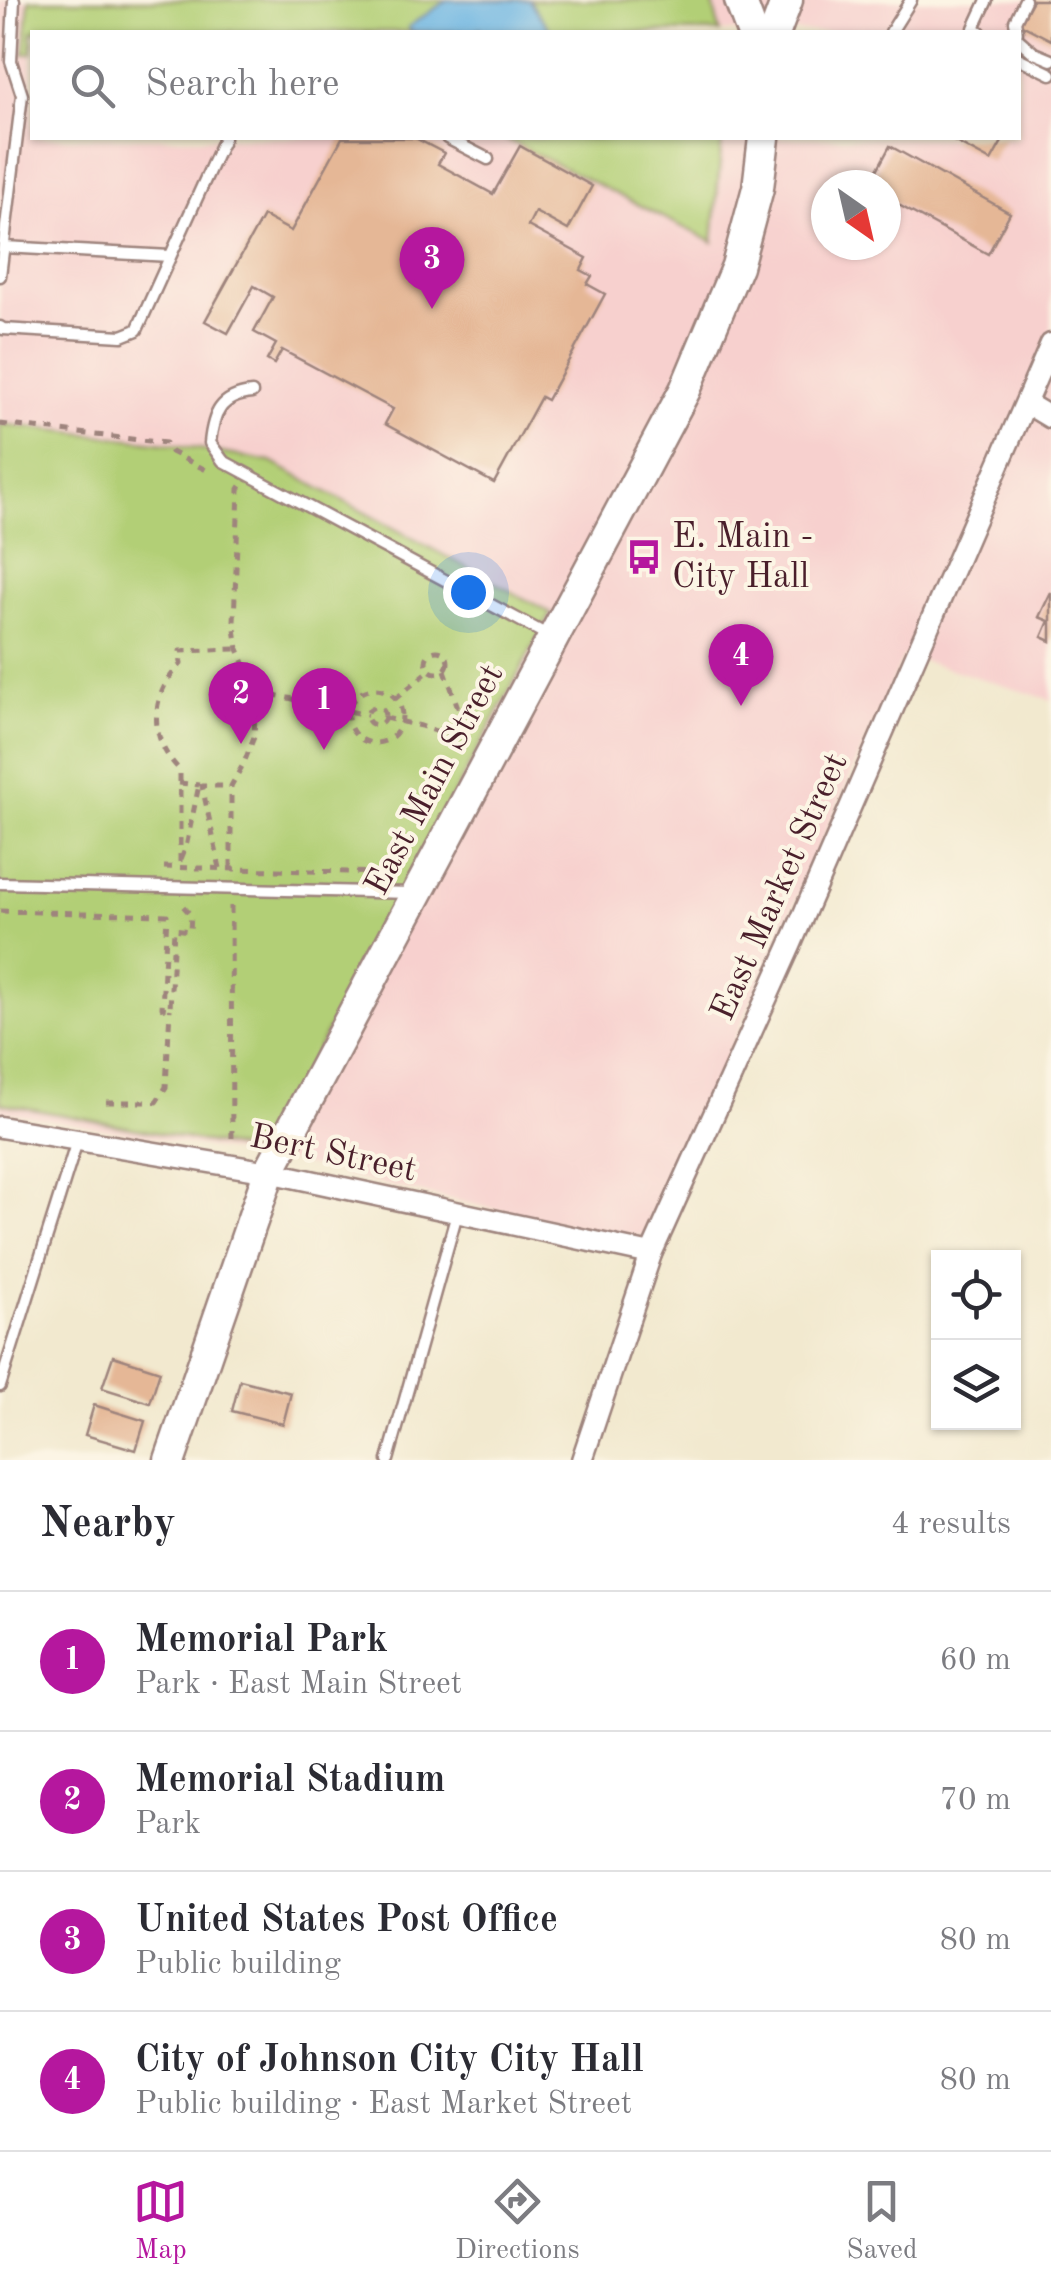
<!DOCTYPE html>
<html lang="en">
<head>
<meta charset="utf-8">
<style>
  :root { --surface:#fff; --page:#f2f2f3; --text:#2b2b33; --muted:#7c7c81; --line:#e1e1e2; --accent:#b5179e }
  body { margin:0; font-family:"Old Standard TT",serif; background:var(--page); color:var(--text) }
  .controls { position:absolute; right:30px; bottom:30px; display:grid; overflow:hidden; border-radius:0px; box-shadow:0 2px 8px #0004 }
  .controls button { width:90px; height:90px; display:grid; place-items:center; padding:0; border:0; border-bottom:2px solid var(--line); background:var(--surface); color:var(--text); font:50px sans-serif }
  .compass { position:absolute; left:811px; top:170px; width:90px; height:90px; border-radius:50%; background:var(--surface); box-shadow:0 2px 8px #0004; rotate:146deg }
  .you { position:absolute; left:468px; top:592px; width:35px; height:35px; margin:-25px; border:8px solid #fff; border-radius:50%; background:#1a73e8; box-shadow:0 0 0 15px #1a73e833 }
  .badge { display:grid; place-items:center; width:65px; height:65px; border-radius:50%; background:var(--accent); color:#fff; font-size:32px; font-weight:700 }
  .pin { position:absolute; translate:-50% -82px; filter:drop-shadow(0 2px 5px #0008) }
  .pin::after { content:''; position:absolute; top:52px; width:35px; height:30px; background:inherit; clip-path:polygon(0 0,100% 0,50% 100%) }
  .list { margin:0; padding:0; list-style:none }
  h2 { display:flex; justify-content:space-between; align-items:center; height:130px; margin:0; padding:0 40px; font-size:42px }
  h2 small { font-size:32px; font-weight:400; color:var(--muted) }
  .list li { display:grid; grid-template-columns:65px 1fr auto; gap:30px; align-items:center; box-sizing:border-box; height:140px; padding:0 40px; border-top:2px solid var(--line) }
  .list b { display:block; font-size:38px; white-space:nowrap }
  .list p { margin:0; font-size:32px; white-space:nowrap; color:var(--muted) }
  .list em { font-size:32px; font-style:normal; color:var(--muted) }
  .icon { flex:none; width:55px; height:55px; fill:none; stroke:currentColor; stroke-width:2; stroke-linecap:round; stroke-linejoin:round }
  .map { position:relative; flex:none; width:1051px; height:1460px; overflow:hidden }
  .search { position:absolute; background:var(--surface); box-shadow:0 2px 8px #0004; left:30px; right:30px; top:30px; height:110px; display:flex; align-items:center; gap:25px; box-sizing:border-box; padding:0 35px; border-radius:0px; color:var(--muted); font-size:38px }
  .sheet { height:690px; background:var(--surface) }
  nav { display:flex; justify-content:space-around; align-items:center; box-sizing:border-box; height:140px; border-top:2px solid var(--line); background:var(--surface); font-size:28px; color:var(--muted) }
  nav a { display:grid; justify-items:center; gap:5px }
  nav .on { color:var(--accent) }
  .map>svg:first-child { display:block }
</style>
</head>
<body>
<div class="map">
<svg width="1051" height="1460" viewBox="0 0 1051 1460">
  <rect width="100%" height="100%" fill="#fcf5e5"/>
  <filter id="ink" filterUnits="userSpaceOnUse"><feTurbulence type="fractalNoise" baseFrequency=".01" numOctaves="2"/><feDisplacementMap in="SourceGraphic" scale="20" xChannelSelector="R" yChannelSelector="G"/><feConvolveMatrix kernelMatrix="1 2 1 2 8 2 1 2 1" color-interpolation-filters="sRGB"/></filter>
  <filter id="wash" filterUnits="userSpaceOnUse"><feTurbulence type="fractalNoise" baseFrequency=".0048" numOctaves="4" result="noise"/><feDisplacementMap in="SourceGraphic" scale="40" xChannelSelector="R" yChannelSelector="G"/><feGaussianBlur stdDeviation="2.25" result="paint"/><feColorMatrix in="noise" values="0 0 0 0 0 0 0 0 0 0 0 0 0 0 0 0 0 1.4 0 .05"/><feComposite in="paint" operator="in"/></filter>
  <g filter="url(#wash)">
    <rect width="100%" height="100%" fill="#f2e9cf"/>
    <path fill="#f7d0ce" fill-rule="evenodd" d="M 0,0 L 1051,0 L 1051,700 L 904,655 L 648,1236 L 610,1235 L 345,1176 L 330,1169 L 0,1111 ZM 32,32 L 1018,32 L 1018,138 L 32,138 ZM 826,185 L 886,185 L 886,245 L 826,245 Z"/>
    <g fill="#b2cf76" stroke="#7e7750" stroke-width="2.5">
      <path d="M 29,0 L 712,0 L 720,32 L 32,32 L 32,53 L 24,54 Z"/>
      <path d="M 503,138 L 722,138 L 713,242 L 520,146 Z"/>
      <path d="M 0,424 L 166,443 L 271,462 L 551,613 L 262,1153 L 0,1103 Z"/>
    </g>
    <path fill="#69b4e2" stroke="#5a6a86" stroke-width="2.5" d="M 447,0 L 529,0 L 551,32 L 483,32 L 480,28 L 473,32 L 411,32 L 408,27 Z"/>
    <g id="blocks">
      <g fill="#e5b796">
        <path d="M 1033,0 L 1051,0 L 1051,40 L 1020,24 Z"/>
        <path d="M 342,138 L 415,138 L 444,153 L 438,164 L 493,194 L 520,146 L 592,186 L 568,230 L 535,212 L 528,226 L 587,258 L 581,270 L 592,276 L 587,284 L 605,294 L 547,400 L 541,397 L 494,483 L 385,424 L 393,409 L 282,350 L 274,364 L 267,360 L 276,344 L 254,332 L 273,297 L 254,286 L 228,333 L 205,321 L 263,216 L 291,231 Z"/>
        <path d="M 948,138 L 1004,138 L 991,161 Z"/>
        <path d="M 890,146 L 1010,213 L 988,254 L 886,198 L 886,185 L 869,185 Z"/>
        <path d="M 1051,592 L 1051,641 L 1042,637 L 1049,621 L 1039,617 Z"/>
        <path d="M 113,1356 L 160,1371 L 150,1403 L 102,1388 Z"/>
        <path d="M 240,1380 L 291,1393 L 283,1424 L 232,1411 Z"/>
        <path d="M 94,1405 L 145,1421 L 136,1450 L 85,1435 Z"/>
      </g>
    </g>
  </g>
  <g filter="url(#ink)">
    <use href="#blocks" fill-opacity="0" stroke="#9e847d" stroke-width="2.5"/>
    <g fill="none" stroke-linecap="round" stroke-linejoin="round">
      <defs>
        <g id="service">
          <path d="M 891,32 L 911,0"/>
          <path d="M 980,32 L 974,28 L 987,0"/>
          <path d="M 1017,32 L 1015,21 L 1025,0"/>
          <path d="M 1018,39 L 1034,53 L 1051,60"/>
          <path d="M 1018,58 L 1051,74"/>
          <path d="M 447,138 L 488,159"/>
          <path d="M 4,247 L 170,256"/>
          <path d="M 0,276 L 22,95 L 11,61 L 14,0"/>
          <path d="M 0,327 L 3,329 L 122,336 L 137,330 L 224,138"/>
          <path d="M 252,393 C 220,396 213,414 210,443 L 223,461 L 551,637"/>
          <path d="M 0,883 L 412,893"/>
          <path d="M 0,1386 L 77,1141"/>
          <path d="M 388,1460 L 458,1210"/>
        </g>
        <g id="minor">
          <path d="M 1026,403 L 1051,418"/>
          <path d="M 0,1127 L 269,1172 L 651,1254"/>
          <path d="M 582,1460 L 651,1254 L 790,946 L 1051,344"/>
        </g>
        <g id="secondary">
          <path d="M 740,0 L 752,32"/>
          <path d="M 775,32 L 787,0"/>
          <path d="M 170,1460 L 269,1172 L 685,390 L 737,266 L 758,188 L 764,138"/>
        </g>
      </defs>
      <use href="#service" stroke="#9e847d" stroke-width="15"/>
      <use href="#minor" stroke="#9e847d" stroke-width="25"/>
      <use href="#secondary" stroke="#9e847d" stroke-width="35"/>
      <g stroke="#9e847d" stroke-width="5" stroke-dasharray="8 8" stroke-linecap="butt">
        <path d="M 0,424 L 166,443 L 171,452 L 210,472"/>
        <circle cx="437" cy="662" r="11"/>
        <path d="M 445,670 L 465,728"/>
        <circle cx="375" cy="716" r="27"/>
        <path d="M 256,691 L 367,715"/>
        <path d="M 395,699 L 430,670"/>
        <circle cx="376" cy="716" r="9"/>
        <path d="M 385,718 L 421,726 L 459,739"/>
        <path d="M 179,783 L 199,785"/>
        <path d="M 181,859 L 186,847 L 199,785 L 202,786"/>
        <path d="M 180,862 L 180,770 C 148,739 149,696 181,664 L 180,651 L 237,649"/>
        <path d="M 164,867 L 383,873"/>
        <path d="M 220,868 L 202,786 L 230,786"/>
        <path d="M 231,868 L 231,786 L 244,763 L 254,737 L 256,691 L 238,649 L 234,622 L 239,489 L 241,486"/>
        <path d="M 231,906 L 232,1145"/>
        <path d="M 0,911 L 167,915 L 162,1008 L 170,1009 L 174,929 L 190,931 L 191,915 L 182,905"/>
        <path d="M 106,1102 L 156,1102 L 166,1087 L 170,1009"/>
      </g>
      <use href="#service" stroke="#fff" stroke-width="10"/>
      <use href="#minor" stroke="#fff" stroke-width="20"/>
      <use href="#secondary" stroke="#fff" stroke-width="30"/>
    </g>
  </g>
  <defs>
    <symbol id="bus-bare" viewBox="-9 -9 18 18"><path d="M-5-6H5V4H4V6H2V4H-2V6H-4V4H-5ZM-3.5-4V0h7V-4ZM-3.5 1.2v1.5H-2V1.2ZM2 1.2v1.5H3.5V1.2Z" fill="#b5179e" stroke="#fcf5e5" stroke-width="2.5" paint-order="stroke"/></symbol>
  </defs>
  <g fill-rule="evenodd">
    <use href="#bus-bare" x="619" y="532" width="50" height="50"/>
  </g>
  <g text-anchor="middle" dominant-baseline="central" stroke-width="8" stroke-linejoin="round" paint-order="stroke">
    <g font-size="35" fill="#4a1f2b" stroke="#fcf5e5" text-anchor="start">
      <text x="672" y="537">E. Main -<tspan x="672" dy="40">City Hall</tspan></text>
    </g>
    <g font-size="35" fill="#4a1f2b" stroke="#fcf5e5">
      <text transform="translate(435 780) rotate(-62)">East Main Street</text>
      <text transform="translate(780 887) rotate(-66)">East Market Street</text>
      <text transform="translate(333 1154) rotate(12)">Bert Street</text>
    </g>
  </g>
</svg>
<div class="controls">
<button><svg class="icon" aria-label="locate" viewBox="0 0 24 24"><circle cx="12" cy="12" r="6"/><path d="M12 2v4M12 18v4M2 12h4M18 12h4"/></svg></button>
<button><svg class="icon" aria-label="layers" viewBox="0 0 24 24"><path d="M12 4l9 5-9 5-9-5zM3 14l9 5 9-5"/></svg></button>
</div>
<svg class="compass" viewBox="-18 -18 36 36"><path d="M0-13l5 13h-10z" fill="#e53935"/><path d="M0 13l5-13h-10z" fill="#7c7c81"/></svg>
<div class="you"></div>
<div class="pin badge" style="left:324px;top:750px">1</div>
<div class="pin badge" style="left:241px;top:744px">2</div>
<div class="pin badge" style="left:432px;top:309px">3</div>
<div class="pin badge" style="left:741px;top:706px">4</div>
<div class="search"><svg class="icon" aria-label="search" viewBox="0 0 24 24"><circle cx="10" cy="10" r="6"/><path d="M15 15l6 6"/></svg>Search here</div>
</div>
<section class="sheet">
<h2>Nearby<small>4 results</small></h2>
<ul class="list">
<li><span class="badge">1</span><div><b>Memorial Park</b><p>Park · East Main Street</p></div><em>60 m</em></li>
<li><span class="badge">2</span><div><b>Memorial Stadium</b><p>Park</p></div><em>70 m</em></li>
<li><span class="badge">3</span><div><b>United States Post Office</b><p>Public building</p></div><em>80 m</em></li>
<li><span class="badge">4</span><div><b>City of Johnson City City Hall</b><p>Public building · East Market Street</p></div><em>80 m</em></li>
</ul>
</section>
<nav>
<a class="on"><svg class="icon" aria-label="map" viewBox="0 0 24 24"><path d="M3 6l6-2 6 2 6-2v14l-6 2-6-2-6 2zM9 4v14M15 6v14"/></svg>Map</a>
<a><svg class="icon" aria-label="directions" viewBox="0 0 24 24"><path d="M12 3l9 9-9 9-9-9zM9 14v-3h6M13 9l2 2-2 2"/></svg>Directions</a>
<a><svg class="icon" aria-label="saved" viewBox="0 0 24 24"><path d="M7 4h10v16l-5-4-5 4z"/></svg>Saved</a>
</nav>
</body>
</html>
